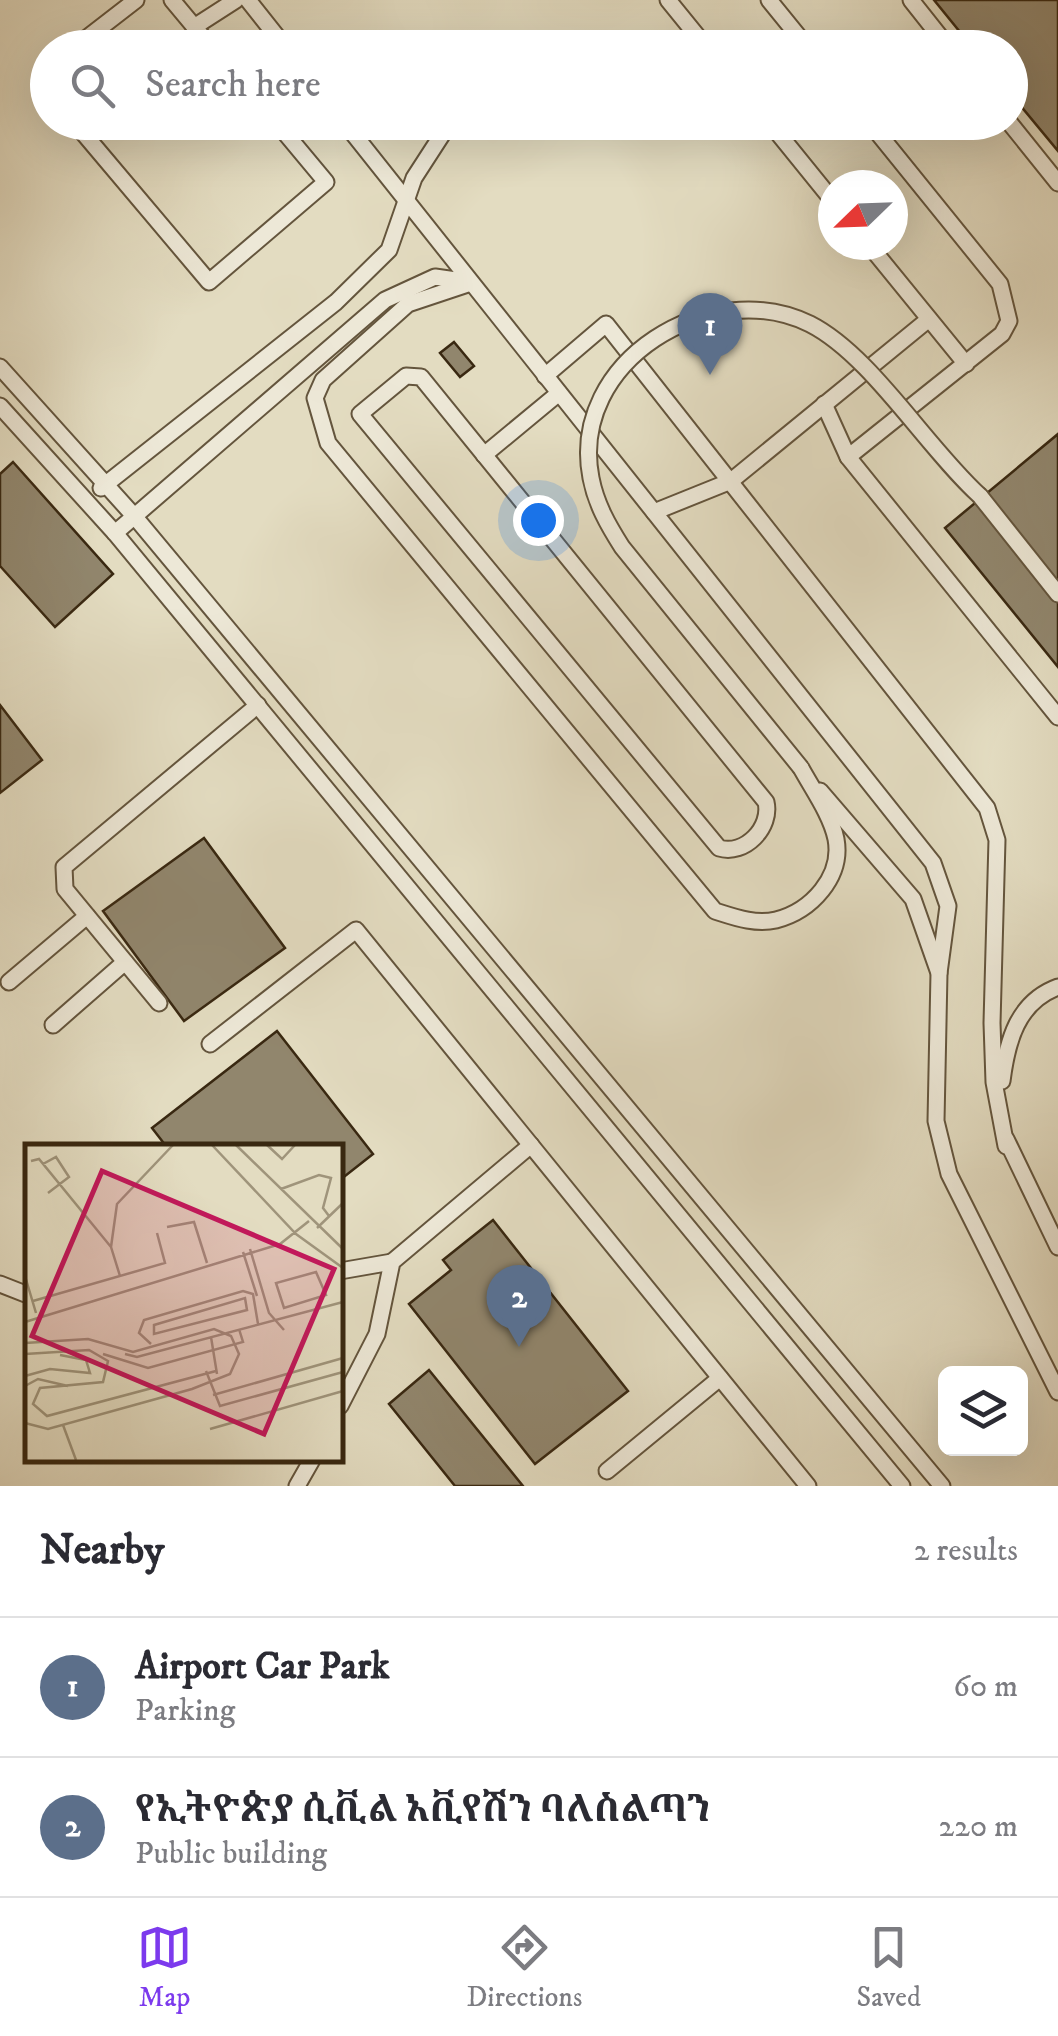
<!DOCTYPE html>
<html lang="en">
<head>
<meta charset="utf-8">
<style>
  :root { --surface:#fff; --page:#f2f2f3; --text:#2b2b33; --muted:#7c7c81; --line:#e1e1e2; --accent:#7c3aed }
  body { margin:0; font-family:"IM FELL DW Pica","Noto Serif Ethiopic",serif; background:var(--page); color:var(--text) }
  .controls { position:absolute; right:30px; bottom:30px; display:grid; overflow:hidden; border-radius:15px; box-shadow:0 10px 40px #0002 }
  .controls button { width:90px; height:90px; display:grid; place-items:center; padding:0; border:0; border-bottom:2px solid var(--line); background:var(--surface); color:var(--text); font:50px sans-serif }
  .compass { position:absolute; left:818px; top:170px; width:90px; height:90px; border-radius:50%; background:var(--surface); box-shadow:0 10px 40px #0002; rotate:247deg }
  .you { position:absolute; left:538px; top:520px; width:35px; height:35px; margin:-25px; border:8px solid #fff; border-radius:50%; background:#1a73e8; box-shadow:0 0 0 15px #1a73e833 }
  .badge { display:grid; place-items:center; width:65px; height:65px; border-radius:50%; background:var(--accent); color:#fff; font-size:32px; font-weight:700 }
  .pin { position:absolute; translate:-50% -82px; filter:drop-shadow(0 2px 5px #0008) }
  .pin::after { content:''; position:absolute; top:52px; width:35px; height:30px; background:inherit; clip-path:polygon(0 0,100% 0,50% 100%) }
  .list { margin:0; padding:0; list-style:none }
  h2 { display:flex; justify-content:space-between; align-items:center; height:130px; margin:0; padding:0 40px; font-size:42px }
  h2 small { font-size:32px; font-weight:400; color:var(--muted) }
  .list li { display:grid; grid-template-columns:65px 1fr auto; gap:30px; align-items:center; box-sizing:border-box; height:140px; padding:0 40px; border-top:2px solid var(--line) }
  .list b { display:block; font-size:38px; white-space:nowrap }
  .list p { margin:0; font-size:32px; white-space:nowrap; color:var(--muted) }
  .list em { font-size:32px; font-style:normal; color:var(--muted) }
  .icon { flex:none; width:55px; height:55px; fill:none; stroke:currentColor; stroke-width:2; stroke-linecap:round; stroke-linejoin:round }
  .map { position:relative; flex:none; width:1058px; height:1486px; overflow:hidden }
  .search { position:absolute; background:var(--surface); box-shadow:0 10px 40px #0002; left:30px; right:30px; top:30px; height:110px; display:flex; align-items:center; gap:25px; box-sizing:border-box; padding:0 35px; border-radius:55px; color:var(--muted); font-size:38px }
  .sheet { height:410px; background:var(--surface) }
  nav { display:flex; justify-content:space-around; align-items:center; box-sizing:border-box; height:140px; border-top:2px solid var(--line); background:var(--surface); font-size:28px; color:var(--muted) }
  nav a { display:grid; justify-items:center; gap:5px }
  nav .on { color:var(--accent) }
  .map>svg:first-child { display:block }
</style>
</head>
<body>
<div class="map">
<svg width="1058" height="1486" viewBox="0 0 1058 1486">
  <rect width="100%" height="100%" fill="#e3dcc1"/>
  <filter id="stains"><feTurbulence type="fractalNoise" baseFrequency=".002" numOctaves="4"/><feColorMatrix values="0 0 0 0 .2 0 0 0 0 .09 0 0 0 0 .02 0 0 0 .5 -.17"/></filter>
  <radialGradient id="worn" r=".72"><stop offset=".6" stop-color="#630" stop-opacity="0"/><stop offset="1" stop-color="#630" stop-opacity=".3"/></radialGradient>
  <g fill="#91866d" stroke="#392811" stroke-width="2.5">
    <path d="M 934,0 L 1058,0 L 1058,151 L 1010,93 L 1010,48 L 973,48 Z"/>
    <path d="M 454,342 L 474,366 L 460,377 L 440,353 Z"/>
    <path d="M 1058,434 L 1058,667 L 945,528 Z"/>
    <path d="M 13,462 L 113,574 L 55,627 L 0,566 L 0,474 Z"/>
    <path d="M 0,705 L 42,760 L 0,793 Z"/>
    <path d="M 204,838 L 285,948 L 184,1021 L 103,911 Z"/>
    <path d="M 277,1031 L 373,1154 L 340,1180 L 340,1146 L 166,1146 L 152,1128 Z"/>
    <path d="M 493,1220 L 628,1391 L 535,1464 L 409,1304 L 451,1270 L 443,1260 Z"/>
    <path d="M 429,1370 L 523,1486 L 455,1486 L 389,1404 Z"/>
  </g>
  <g fill="none" stroke-linecap="round" stroke-linejoin="round">
    <defs>
      <g id="service">
        <path d="M 172,0 L 212,48"/>
        <path d="M 248,0 L 286,48"/>
        <path d="M 668,0 L 707,48"/>
        <path d="M 769,0 L 808,48"/>
        <path d="M 911,0 L 949,48"/>
        <path d="M 194,27 L 236,0"/>
        <path d="M 74,48 L 136,0"/>
        <path d="M 74,122 L 209,282 L 326,182 L 276,122"/>
        <path d="M 344,122 L 933,863 L 948,906 L 939,973"/>
        <path d="M 769,122 L 833,201"/>
        <path d="M 1009,122 L 1058,183"/>
        <path d="M 869,245 L 966,364"/>
        <path d="M 471,283 L 408,304 L 323,380 L 315,398 L 328,443 L 715,911 C 734,917 755,925 776,920 C 811,911 843,877 836,839 C 831,815 813,790 801,768"/>
        <path d="M 0,367 L 135,517 L 942,1486"/>
        <path d="M 406,376 L 421,377 L 766,802 C 772,827 745,856 719,848 L 360,414 Z"/>
        <path d="M 545,376 L 606,324 L 987,808 L 997,840 L 992,1023 L 994,1082 L 1006,1146"/>
        <path d="M 824,404 L 848,457 L 1058,717"/>
        <path d="M 0,406 L 115,533 L 902,1486"/>
        <path d="M 484,455 L 559,393"/>
        <path d="M 848,457 L 1002,334 L 1009,321 L 1000,284 L 869,122"/>
        <path d="M 101,488 L 336,302 L 389,250 L 414,178 L 447,127"/>
        <path d="M 980,496 L 1058,594"/>
        <path d="M 654,512 L 731,481 L 929,319"/>
        <path d="M 115,533 L 385,300 L 435,277 L 463,281"/>
        <path d="M 820,791 L 913,899 L 939,973 L 936,1121 L 949,1174 L 1058,1392"/>
        <path d="M 9,982 L 87,916"/>
        <path d="M 159,1003 L 65,889 L 64,867 L 258,705"/>
        <path d="M 53,1025 L 125,962"/>
        <path d="M 210,1044 L 356,930 L 808,1486"/>
        <path d="M 1002,1081 C 1007,1042 1017,1002 1058,987"/>
        <path d="M 1006,1139 L 1058,1247"/>
        <path d="M 340,1271 L 392,1262"/>
        <path d="M 0,1284 L 28,1295"/>
        <path d="M 340,1406 L 377,1334 L 392,1262 L 531,1145"/>
        <path d="M 607,1471 L 720,1378"/>
        <path d="M 297,1486 L 313,1458"/>
      </g>
    </defs>
    <use href="#service" stroke="#64553d" stroke-width="19"/>
    <use href="#service" stroke="#ede8d7" stroke-width="15"/>
    <defs>
      <path id="service-bridge" d="M 801,768 L 622,547 C 608,525 596,504 591,478 C 568,361 711,275 810,324 C 871,355 926,447 980,496"/>
    </defs>
    <use href="#service-bridge" stroke="#64553d" stroke-width="19" stroke-linecap="butt"/>
    <use href="#service-bridge" stroke="#ede8d7" stroke-width="15"/>
  </g>
  <g transform="translate(25 1144)">
    <rect width="318" height="318" fill="#e3dcc1"/>
    <path fill="none" stroke="#9f947b" stroke-width="2.5" d="M 187,1 L 271,90 L 318,124M 211,1 L 318,105M 242,1 L 257,15 L 270,1M 6,17 L 14,15 L 86,103 L 95,132M 18,20 L 31,13 L 44,33 L 23,49M 256,45 L 294,31 L 306,34 L 298,64 L 304,72M 142,83 L 169,78 L 182,119M 292,84 L 318,59M 86,103 L 92,60 L 148,1M 225,105 L 244,169 L 259,186M 218,108 L 232,152M 291,128 L 301,151 L 259,164 L 251,139 ZM 0,132 L 11,169M 220,154 L 222,166 L 129,190 L 129,181 ZM 8,157 L 140,119 L 132,89M 0,178 L 255,100 L 284,77M 186,193 L 192,230M 0,199 L 63,195 L 108,208 L 189,185 L 206,192 L 214,210 L 205,230 L 167,245 L 23,285 L 0,279M 126,200 L 114,189 L 119,176 L 218,147 L 228,150 L 233,180M 0,210 L 64,206 L 83,217 L 78,238 L 15,244 L 8,260 L 22,272 L 191,227M 78,210 L 123,224 L 218,198 L 214,185M 100,210 L 112,213 L 318,158M 181,227 L 195,262 L 318,228M 0,232 L 25,225 L 65,229 L 61,216 L 35,211M 0,242 L 13,235 L 43,242M 188,251 L 318,214M 38,281 L 51,316M 185,285 L 318,247"/>
    <path fill="#c2185b" fill-opacity="0.15" stroke="#c2185b" stroke-width="5" d="M 77,27 L 309,125 L 239,290 L 7,192 Z"/>
    <rect width="318" height="318" fill="none" stroke="#392811" stroke-width="5"/>
  </g>
  <rect width="100%" height="100%" filter="url(#stains)"/>
  <rect width="100%" height="100%" fill="url(#worn)"/>
</svg>
<div class="controls">
<button><svg class="icon" aria-label="layers" viewBox="0 0 24 24"><path d="M12 4l9 5-9 5-9-5zM3 14l9 5 9-5"/></svg></button>
</div>
<svg class="compass" viewBox="-18 -18 36 36"><path d="M0-13l5 13h-10z" fill="#e53935"/><path d="M0 13l5-13h-10z" fill="#7c7c81"/></svg>
<div class="you"></div>
<div class="pin badge" style="left:710px;top:375px;background:#5c6f8a">1</div>
<div class="pin badge" style="left:519px;top:1347px;background:#5c6f8a">2</div>
<div class="search"><svg class="icon" aria-label="search" viewBox="0 0 24 24"><circle cx="10" cy="10" r="6"/><path d="M15 15l6 6"/></svg>Search here</div>
</div>
<section class="sheet">
<h2>Nearby<small>2 results</small></h2>
<ul class="list">
<li><span class="badge" style="background:#5c6f8a">1</span><div><b>Airport Car Park</b><p>Parking</p></div><em>60 m</em></li>
<li><span class="badge" style="background:#5c6f8a">2</span><div><b>የኢትዮጵያ ሲቪል አቪየሽን ባለስልጣን</b><p>Public building</p></div><em>220 m</em></li>
</ul>
</section>
<nav>
<a class="on"><svg class="icon" aria-label="map" viewBox="0 0 24 24"><path d="M3 6l6-2 6 2 6-2v14l-6 2-6-2-6 2zM9 4v14M15 6v14"/></svg>Map</a>
<a><svg class="icon" aria-label="directions" viewBox="0 0 24 24"><path d="M12 3l9 9-9 9-9-9zM9 14v-3h6M13 9l2 2-2 2"/></svg>Directions</a>
<a><svg class="icon" aria-label="saved" viewBox="0 0 24 24"><path d="M7 4h10v16l-5-4-5 4z"/></svg>Saved</a>
</nav>
</body>
</html>
